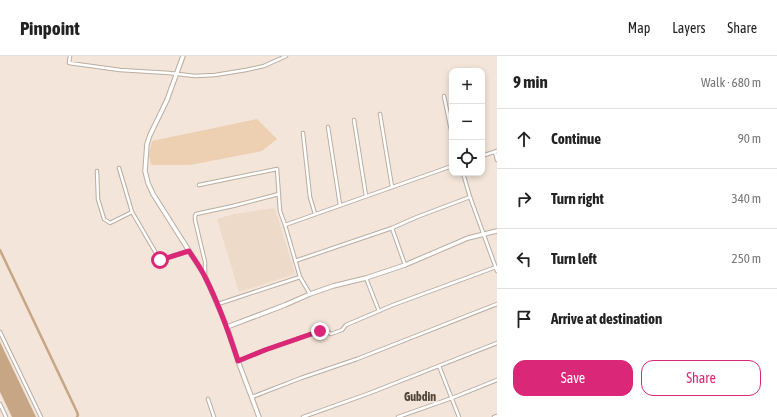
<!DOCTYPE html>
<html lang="en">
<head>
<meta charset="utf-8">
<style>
  :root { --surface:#fff; --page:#f2f2f2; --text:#222; --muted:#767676; --line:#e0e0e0; --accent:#db2777 }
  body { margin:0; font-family:"Asap Condensed",sans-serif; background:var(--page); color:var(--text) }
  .controls { position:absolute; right:12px; top:12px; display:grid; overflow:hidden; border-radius:8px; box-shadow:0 2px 6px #0003 }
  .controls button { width:36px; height:36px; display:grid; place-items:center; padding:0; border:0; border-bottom:1px solid var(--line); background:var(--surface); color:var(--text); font:20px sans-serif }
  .stop { position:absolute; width:12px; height:12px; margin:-9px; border:3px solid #db2777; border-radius:50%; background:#fff }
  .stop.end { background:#db2777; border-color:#fff; box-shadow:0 1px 4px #0008 }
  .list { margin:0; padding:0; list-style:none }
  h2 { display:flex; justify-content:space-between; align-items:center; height:52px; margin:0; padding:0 16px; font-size:17px }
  h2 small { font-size:13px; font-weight:400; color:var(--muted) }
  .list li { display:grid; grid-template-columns:26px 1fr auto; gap:12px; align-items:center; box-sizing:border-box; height:60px; padding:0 16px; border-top:1px solid var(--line) }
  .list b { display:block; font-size:15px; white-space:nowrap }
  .list em { font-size:13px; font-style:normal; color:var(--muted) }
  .actions { display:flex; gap:8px; padding:12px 16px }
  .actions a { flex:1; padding:9px 0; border:1px solid var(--accent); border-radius:12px; text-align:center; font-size:14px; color:var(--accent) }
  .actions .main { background:var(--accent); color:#fff }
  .icon { flex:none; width:22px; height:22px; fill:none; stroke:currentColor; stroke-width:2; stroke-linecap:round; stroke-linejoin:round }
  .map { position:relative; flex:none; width:497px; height:361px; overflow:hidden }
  header { display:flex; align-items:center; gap:24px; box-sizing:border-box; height:56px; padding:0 20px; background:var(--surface); border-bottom:1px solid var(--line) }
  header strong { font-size:19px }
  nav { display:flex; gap:22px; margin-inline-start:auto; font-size:14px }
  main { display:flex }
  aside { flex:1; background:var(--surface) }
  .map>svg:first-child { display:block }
</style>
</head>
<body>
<header>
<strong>Pinpoint</strong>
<nav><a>Map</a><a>Layers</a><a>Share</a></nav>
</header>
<main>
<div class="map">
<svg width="497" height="361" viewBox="0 0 497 361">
  <rect width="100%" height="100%" fill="#f3e5d9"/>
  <path fill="#eedac9" d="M 275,152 L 295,218 L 239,236 L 217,163 L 234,158 Z"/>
  <path fill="#edcfb2" d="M 257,63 L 277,83 L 262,95 L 190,109 L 151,109 L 149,99 L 152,85 Z"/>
  <path fill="#c7a686" d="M 0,286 L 36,361 L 12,361 L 0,336 Z"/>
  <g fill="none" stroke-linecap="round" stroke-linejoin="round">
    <path stroke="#c7a686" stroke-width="2.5" d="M 0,194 L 77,356 L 78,359 L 77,361"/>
    <defs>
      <g id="street">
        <path d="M 70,0 L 69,7 L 120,14 L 169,17 L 195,20 L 215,19 L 246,14 L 264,10 L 286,0"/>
        <path d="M 444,40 L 452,79"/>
        <path d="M 380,58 L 392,131"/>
        <path d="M 354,64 L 366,140"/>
        <path d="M 328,71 L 340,149"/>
        <path d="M 303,77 L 310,141 L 315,158"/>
        <path d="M 495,96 L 497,104"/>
        <path d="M 482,100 L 497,95"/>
        <path d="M 119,112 L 132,156 L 160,204 L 189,195"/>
        <path d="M 97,115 L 98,143 L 104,163 L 110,167 L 132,156"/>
        <path d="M 463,117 L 470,141 L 497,215"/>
        <path d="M 199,129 L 277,113 L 280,155 L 285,169 L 300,221 L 310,238"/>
        <path d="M 285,169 L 452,110"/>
        <path d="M 392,172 L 405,209"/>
        <path d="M 295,205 L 392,172 L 417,161 L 470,141"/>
        <path d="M 205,219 L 205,206 L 195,164 L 195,160 L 196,158 L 233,150 L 279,138"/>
        <path d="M 366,222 L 379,255"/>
        <path d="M 218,248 L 300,221"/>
        <path d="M 0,276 L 41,361"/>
        <path d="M 238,305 L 265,294 L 320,275 L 326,275 L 331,278 L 342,274 L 346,269 L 393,249 L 496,211"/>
        <path d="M 439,310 L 459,361"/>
        <path d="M 252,341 L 301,322 L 357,303 L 497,248"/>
        <path d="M 208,343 L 214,361"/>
        <path d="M 0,348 L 6,361"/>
        <path d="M 303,361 L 370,337 L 497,287"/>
        <path d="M 398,361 L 452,342 L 497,324"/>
        <path d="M 494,361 L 497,360"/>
      </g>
      <g id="secondary">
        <path d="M 183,0 L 167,44 L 150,79 L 147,88 L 145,115 L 148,127 L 153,138 L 205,220 L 227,271 L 238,305 L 259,361"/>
        <path d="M 227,271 L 285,249 L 310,238 L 333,230 L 366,222 L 405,209 L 468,182 L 497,175"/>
      </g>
    </defs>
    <use href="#street" stroke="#baada1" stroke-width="4.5"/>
    <use href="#secondary" stroke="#baada1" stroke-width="5.5"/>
    <use href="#street" stroke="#fff" stroke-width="2.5"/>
    <use href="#secondary" stroke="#fff" stroke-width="3.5"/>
  </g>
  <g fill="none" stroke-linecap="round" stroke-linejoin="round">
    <path stroke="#db2777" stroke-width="5" d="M 160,204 L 189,195 C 194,203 201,212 205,221 C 219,248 229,277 238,305 L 265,294 L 320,275"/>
  </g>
  <g text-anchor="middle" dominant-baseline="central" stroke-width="4" stroke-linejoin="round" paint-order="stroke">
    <g font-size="12" font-weight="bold" fill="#50453b" stroke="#f3e5d9">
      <text x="420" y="341">Gubdin</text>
    </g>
  </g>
</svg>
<div class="controls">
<button>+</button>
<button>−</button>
<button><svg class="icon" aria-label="locate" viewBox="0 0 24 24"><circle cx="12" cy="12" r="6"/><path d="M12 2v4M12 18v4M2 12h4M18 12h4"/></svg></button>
</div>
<div class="stop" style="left:160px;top:204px"></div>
<div class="stop end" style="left:320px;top:275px"></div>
</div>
<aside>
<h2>9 min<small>Walk · 680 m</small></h2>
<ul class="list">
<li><svg class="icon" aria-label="ahead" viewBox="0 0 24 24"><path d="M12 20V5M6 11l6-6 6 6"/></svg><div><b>Continue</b></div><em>90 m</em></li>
<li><svg class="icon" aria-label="right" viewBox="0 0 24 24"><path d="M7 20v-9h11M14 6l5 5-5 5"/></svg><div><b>Turn right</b></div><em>340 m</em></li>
<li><svg class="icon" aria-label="left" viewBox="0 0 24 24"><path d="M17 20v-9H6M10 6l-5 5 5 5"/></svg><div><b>Turn left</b></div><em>250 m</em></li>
<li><svg class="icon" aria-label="arrive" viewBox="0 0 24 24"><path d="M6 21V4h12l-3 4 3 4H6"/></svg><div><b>Arrive at destination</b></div></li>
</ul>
<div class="actions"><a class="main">Save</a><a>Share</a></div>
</aside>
</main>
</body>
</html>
